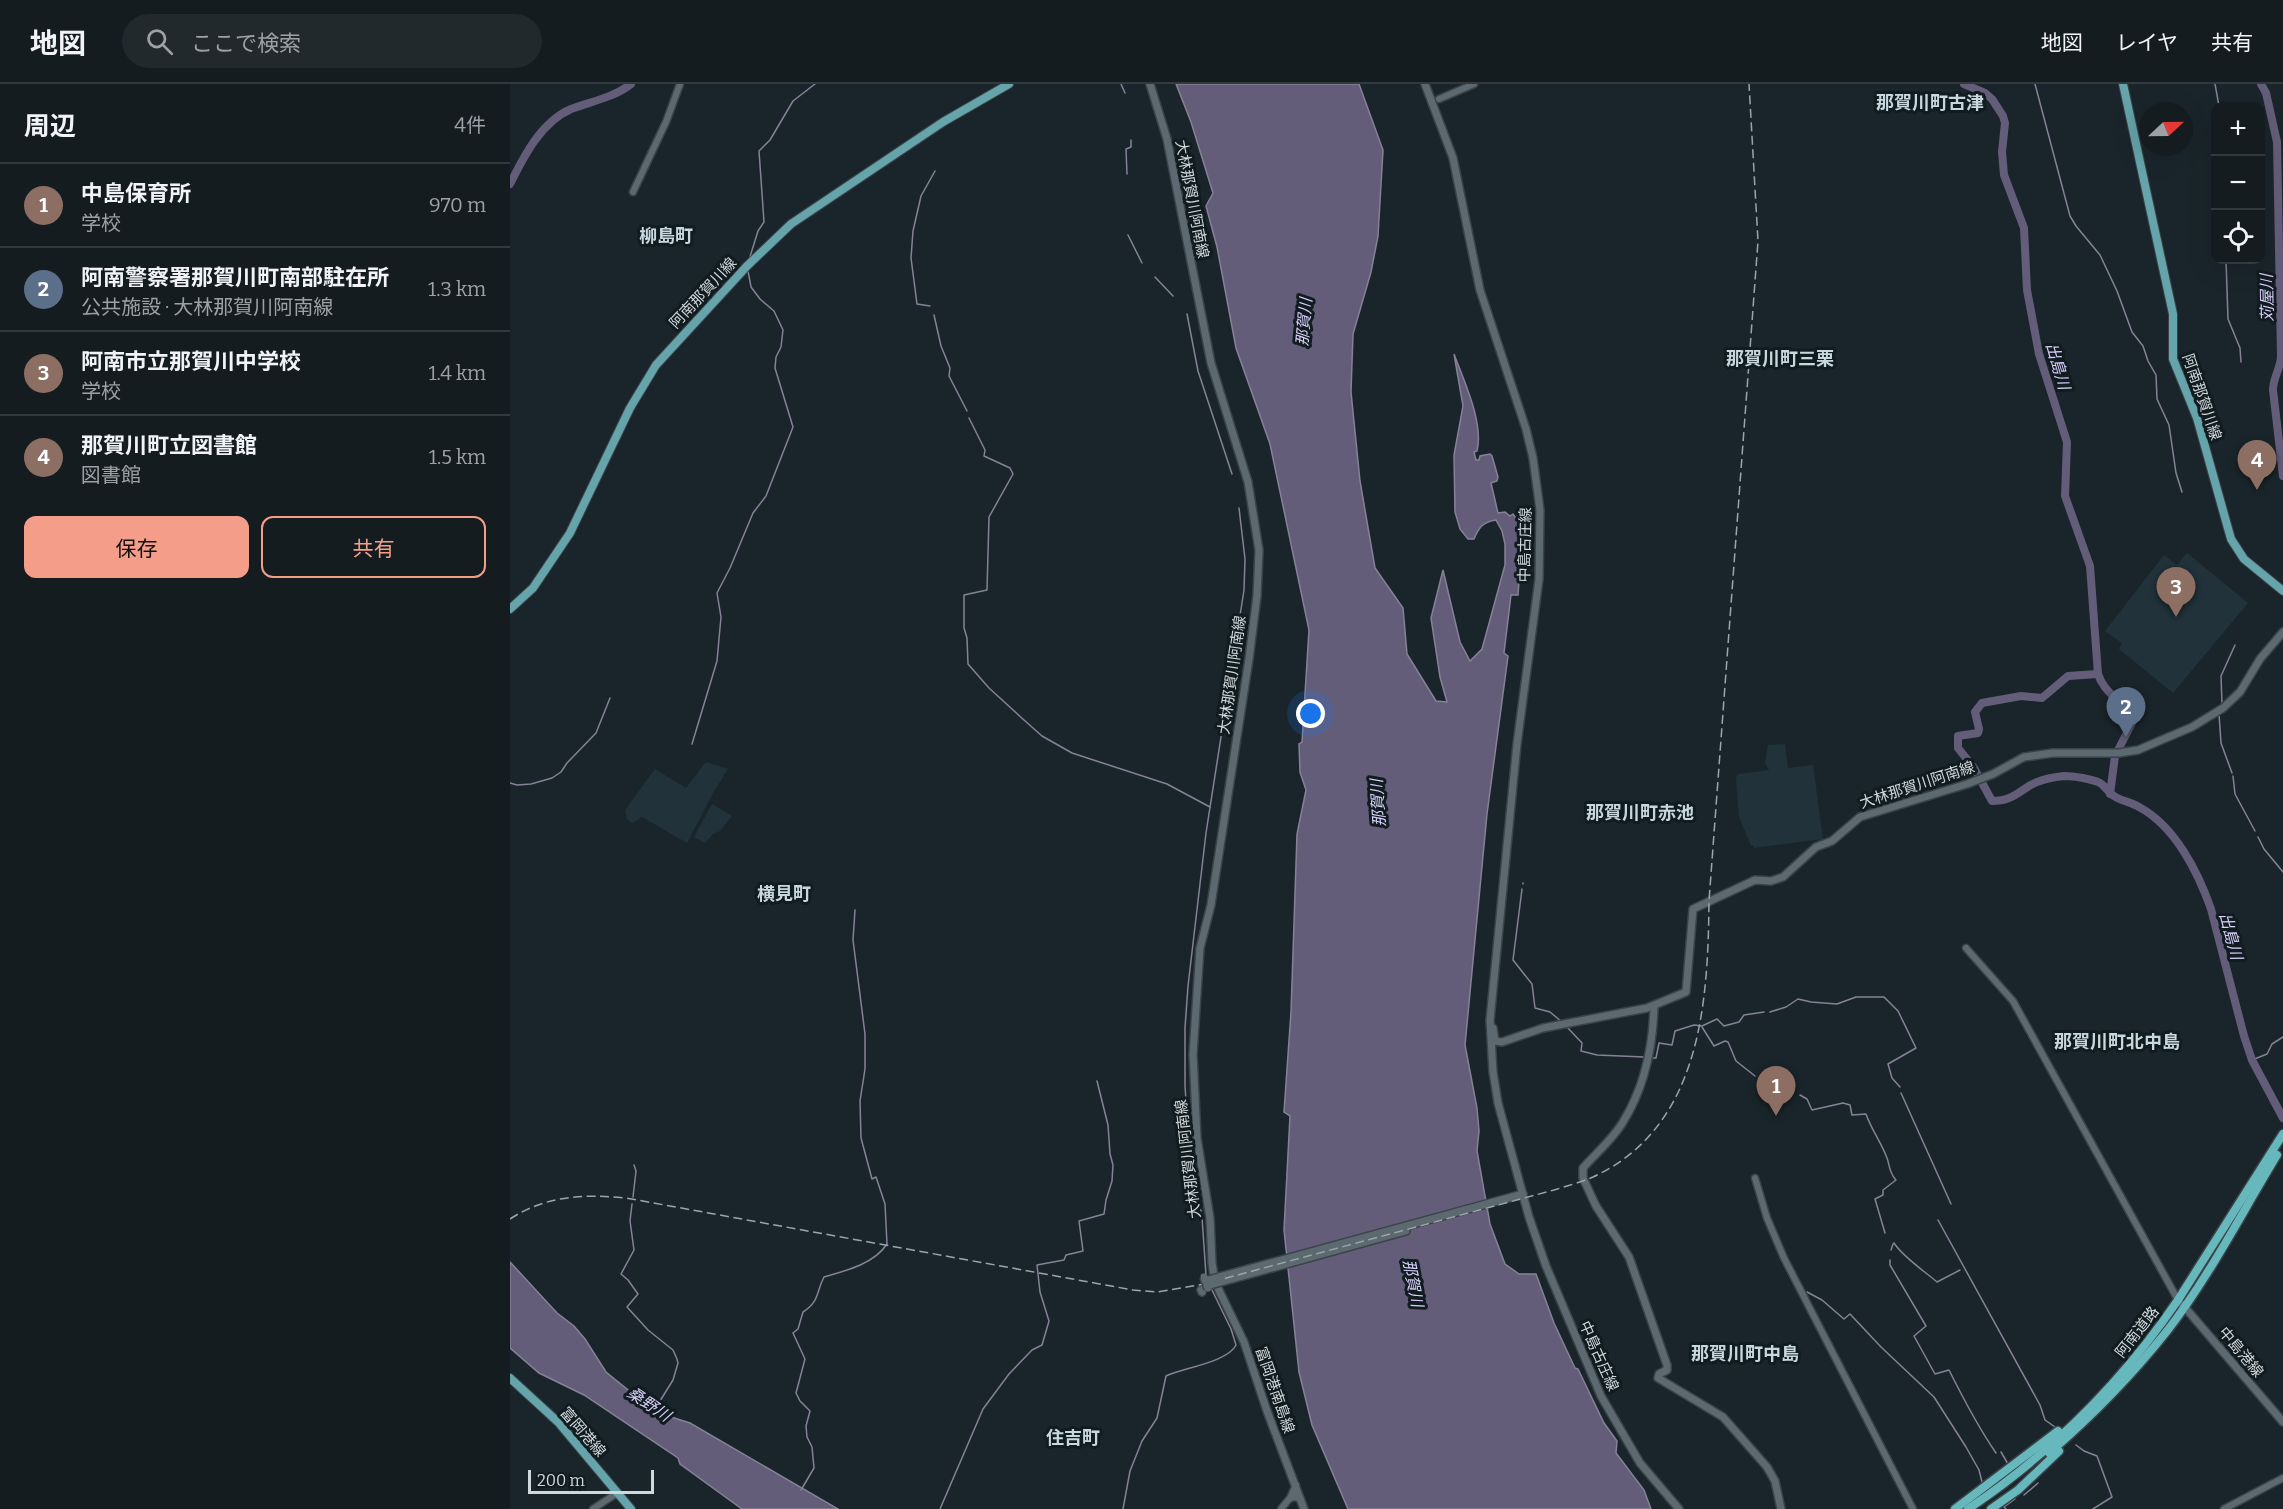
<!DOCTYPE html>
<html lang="ja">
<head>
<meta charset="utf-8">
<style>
  :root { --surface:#141c20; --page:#21292d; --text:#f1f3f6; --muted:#9da1a5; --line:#333a3e; --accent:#f49e8a }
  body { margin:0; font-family:Bitter,"Noto Sans JP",serif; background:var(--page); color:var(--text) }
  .controls { position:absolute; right:18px; top:18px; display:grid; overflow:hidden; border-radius:12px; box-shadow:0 6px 24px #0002 }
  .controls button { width:54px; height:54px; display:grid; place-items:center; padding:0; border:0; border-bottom:2px solid var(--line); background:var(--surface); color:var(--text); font:30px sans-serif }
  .compass { position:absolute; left:1629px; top:18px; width:54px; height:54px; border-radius:50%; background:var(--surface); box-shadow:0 6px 24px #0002; rotate:68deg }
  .scale { position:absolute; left:18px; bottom:15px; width:126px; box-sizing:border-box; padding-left:6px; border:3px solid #d1d8dc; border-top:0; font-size:16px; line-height:21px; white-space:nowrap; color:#d1d8dc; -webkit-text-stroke:4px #111c21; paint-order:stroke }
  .you { position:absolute; left:801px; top:630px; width:21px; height:21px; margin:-15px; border:4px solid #fff; border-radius:50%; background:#1a73e8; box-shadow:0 0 0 9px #1a73e833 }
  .badge { display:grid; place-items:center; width:39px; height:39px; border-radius:50%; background:var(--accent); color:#fff; font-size:20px; font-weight:700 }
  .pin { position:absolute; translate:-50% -50px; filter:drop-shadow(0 2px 3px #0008) }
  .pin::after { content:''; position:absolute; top:32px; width:21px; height:18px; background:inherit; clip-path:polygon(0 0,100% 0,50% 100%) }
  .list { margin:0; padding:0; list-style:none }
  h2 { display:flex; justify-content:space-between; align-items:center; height:78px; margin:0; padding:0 24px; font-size:26px }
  h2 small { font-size:20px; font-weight:400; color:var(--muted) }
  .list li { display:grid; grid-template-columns:39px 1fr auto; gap:18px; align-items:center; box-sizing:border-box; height:84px; padding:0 24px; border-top:2px solid var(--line) }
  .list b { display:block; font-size:22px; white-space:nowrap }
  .list p { margin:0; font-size:20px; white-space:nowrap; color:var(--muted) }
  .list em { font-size:20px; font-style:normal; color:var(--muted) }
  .actions { display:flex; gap:12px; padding:18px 24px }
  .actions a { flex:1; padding:14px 0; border:2px solid var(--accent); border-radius:12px; text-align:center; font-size:21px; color:var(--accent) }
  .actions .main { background:var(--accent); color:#111 }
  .icon { flex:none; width:33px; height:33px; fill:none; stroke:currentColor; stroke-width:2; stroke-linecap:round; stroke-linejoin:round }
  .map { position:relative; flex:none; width:1773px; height:1425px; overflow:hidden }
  header { display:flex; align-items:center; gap:36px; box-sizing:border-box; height:84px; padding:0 30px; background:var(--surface); border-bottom:2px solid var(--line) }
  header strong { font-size:28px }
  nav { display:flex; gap:33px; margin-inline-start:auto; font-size:21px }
  .search { width:420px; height:54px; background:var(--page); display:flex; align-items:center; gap:15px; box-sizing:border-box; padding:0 21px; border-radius:33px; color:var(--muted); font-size:22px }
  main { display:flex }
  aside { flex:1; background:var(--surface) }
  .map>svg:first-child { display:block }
</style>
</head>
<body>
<header>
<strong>地図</strong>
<div class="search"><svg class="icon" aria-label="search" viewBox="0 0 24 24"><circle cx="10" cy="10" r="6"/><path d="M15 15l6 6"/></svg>ここで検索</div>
<nav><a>地図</a><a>レイヤ</a><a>共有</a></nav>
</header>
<main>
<aside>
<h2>周辺<small>4件</small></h2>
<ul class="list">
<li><span class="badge" style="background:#8d6e63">1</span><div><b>中島保育所</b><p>学校</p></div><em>970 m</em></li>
<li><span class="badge" style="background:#5c6f8a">2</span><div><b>阿南警察署那賀川町南部駐在所</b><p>公共施設 · 大林那賀川阿南線</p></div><em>1.3 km</em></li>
<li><span class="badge" style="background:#8d6e63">3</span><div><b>阿南市立那賀川中学校</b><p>学校</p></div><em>1.4 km</em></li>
<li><span class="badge" style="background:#8d6e63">4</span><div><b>那賀川町立図書館</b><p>図書館</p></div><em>1.5 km</em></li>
</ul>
<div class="actions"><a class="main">保存</a><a>共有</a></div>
</aside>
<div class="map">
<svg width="1773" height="1425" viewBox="0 0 1773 1425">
  <rect width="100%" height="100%" fill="#1a252b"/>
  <g fill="#21323b">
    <path d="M 1677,469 L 1738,519 L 1663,609 L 1609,565 L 1612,559 L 1595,547 L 1654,471 L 1667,481 Z"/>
    <path d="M 1275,660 L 1278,684 L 1303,681 L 1313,755 L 1244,764 L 1243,761 L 1241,762 L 1229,733 L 1226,693 L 1228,690 L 1259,686 L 1255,679 L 1258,661 Z"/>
    <path d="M 196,678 L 218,685 L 203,709 L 177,759 L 132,733 L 122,739 L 117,735 L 115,726 L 145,685 L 176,704 Z"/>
    <path d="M 202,720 L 222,732 L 210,747 L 203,750 L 195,759 L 184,753 Z"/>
  </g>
  <g fill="#645d79" stroke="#858297" stroke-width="1.5">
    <path d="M 666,0 L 849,0 L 873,66 L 868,152 L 861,188 L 843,250 L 841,308 L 850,397 L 865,484 L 893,524 L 897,570 L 926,617 L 937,618 L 930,593 L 921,534 L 933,486 L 950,558 L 960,577 L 972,565 L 995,481 L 995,460 L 992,447 L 986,436 C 973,438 969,443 964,455 L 958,455 L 950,445 L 945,428 L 944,371 L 953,322 L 944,270 C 954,297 974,339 967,367 L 964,368 L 966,376 L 969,376 L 970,372 L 980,370 L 982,372 L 988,393 L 987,397 L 981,399 L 988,429 L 995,428 L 1000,432 L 1003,430 L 1006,434 L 1006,437 L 1013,442 L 1008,511 L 1001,511 L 994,569 L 998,572 L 977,730 L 955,961 L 967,1024 L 969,1047 L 967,1067 L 980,1140 L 995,1180 L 1009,1190 L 1026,1190 L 1044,1239 L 1065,1284 L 1068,1285 L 1094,1339 L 1107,1357 L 1106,1369 L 1134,1406 L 1141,1425 L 838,1425 L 802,1341 L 789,1288 L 774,1146 L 780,1032 L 774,1028 L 781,928 L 787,750 L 796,706 L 790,688 L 789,660 L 792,658 L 799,546 L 760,360 L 726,264 L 707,163 L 696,122 L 703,109 L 681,38 Z"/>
    <path d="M 0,1178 L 47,1229 L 64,1242 L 75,1255 L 96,1288 L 138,1322 L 158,1332 L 180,1339 L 328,1425 L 232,1425 L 170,1380 L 168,1374 L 74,1311 L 29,1289 L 0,1264 Z"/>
  </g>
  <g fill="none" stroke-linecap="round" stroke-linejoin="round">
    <g stroke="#858297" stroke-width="1.5">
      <path d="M 611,0 L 615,9"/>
      <path d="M 1525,0 L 1560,132 L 1566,142 L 1590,171 L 1607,207 L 1622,248 L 1633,262 L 1638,277 L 1646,291 L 1647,315 L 1659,341 L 1666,389 L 1672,408"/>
      <path d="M 1705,0 L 1709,22"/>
      <path d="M 617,90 L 616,65 L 621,63 L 621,56"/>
      <path d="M 618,151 L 632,179"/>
      <path d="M 239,176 L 248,147 L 254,138 L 249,67 L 260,56 L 283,17 L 305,0"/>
      <path d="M 1716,176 L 1718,235 L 1730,264 L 1731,278"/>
      <path d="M 645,193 L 663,212"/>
      <path d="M 420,222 L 407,220 L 401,174 L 403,147 L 411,112 L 425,87"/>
      <path d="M 677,230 L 688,287 L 722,390"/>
      <path d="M 424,231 L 431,262 L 440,284 L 439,292 L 457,327"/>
      <path d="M 459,334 L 475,366 L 474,372 L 500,384 L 503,390 L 479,433 L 477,506 L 454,511 L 454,544 L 457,554 L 458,580 L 479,604 L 514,636 L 532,652 L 562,669 L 657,700 L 700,723"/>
      <path d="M 1712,620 L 1711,592 L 1725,561"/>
      <path d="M 1709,630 L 1711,659 L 1722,689"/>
      <path d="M 182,660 L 207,577 L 211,533 L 207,509 L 220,484 L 243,429 L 256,412 L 283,343 L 265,284 L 266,273 L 271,263 L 273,246 L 264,227 L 250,215 L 241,203 L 238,187"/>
      <path d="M 1723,692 L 1725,710 L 1745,747"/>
      <path d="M 0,699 L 7,701 L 21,700 L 42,694 L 51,688 L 57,679 L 86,649 L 100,614"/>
      <path d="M 1748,753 L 1754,765 L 1773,788"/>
      <path d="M 1013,800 L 1013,799"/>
      <path d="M 1012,805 L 1003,876 L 1022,900 L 1025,924 L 1040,928 L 1052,938"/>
      <path d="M 1260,928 L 1276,923 L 1288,915 L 1301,918 L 1327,920 L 1346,913 L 1374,913 L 1388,927 L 1406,964 L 1378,980 L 1382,994 L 1390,1003"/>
      <path d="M 1056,942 L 1072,959 L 1071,967 L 1087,971 L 1134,973"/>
      <path d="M 1192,943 L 1204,962 L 1215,957 L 1218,958 L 1226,977 L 1245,992"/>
      <path d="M 1141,974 L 1146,974 L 1149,959 L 1162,961 L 1165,947 L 1184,941 L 1192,942 L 1207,935 L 1214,942 L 1229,938 L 1234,931 L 1254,928"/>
      <path d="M 1742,976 L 1757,970 L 1762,960 L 1773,953"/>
      <path d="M 1251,1000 L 1263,1010 L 1279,1005 L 1284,1007"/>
      <path d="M 1391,1009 L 1441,1120"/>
      <path d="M 1290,1011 L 1297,1015 L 1302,1026 L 1333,1019 L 1340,1021 L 1342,1031 L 1356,1030 C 1361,1045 1371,1058 1377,1074 C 1380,1082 1379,1089 1386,1096 L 1373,1106 L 1373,1111 L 1365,1115 L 1375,1149"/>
      <path d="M 123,1113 L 126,1087 L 124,1081"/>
      <path d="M 122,1120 L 120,1137 L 124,1166 L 111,1190 L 118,1196 L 128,1210 L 117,1223 L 138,1246 L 163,1266 L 167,1275 L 168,1279 L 163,1296 L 145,1325"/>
      <path d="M 1428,1136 L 1530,1321 L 1535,1336 L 1545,1343"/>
      <path d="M 1384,1159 C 1393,1173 1413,1186 1427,1198 L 1450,1186"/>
      <path d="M 1381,1166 L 1383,1160"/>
      <path d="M 1380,1176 L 1380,1181 L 1416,1242 L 1404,1252 L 1425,1290 L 1439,1286 C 1453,1314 1468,1343 1486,1369"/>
      <path d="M 696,1191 L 692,1133 L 683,1089 L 678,1047 L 675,1002 L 675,944 L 678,902 L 696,749 L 734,506 L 735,475 L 729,424"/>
      <path d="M 1297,1208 L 1312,1216 L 1334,1235 L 1340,1230 L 1371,1263 L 1424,1313 L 1456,1363 L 1469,1386 L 1472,1398"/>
      <path d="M 1566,1361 L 1574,1367 L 1587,1372 L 1602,1413 L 1583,1425"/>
      <path d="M 1491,1368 L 1498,1380"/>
      <path d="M 291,1406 L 304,1384 L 302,1363 L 297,1353 L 296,1342 L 300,1327 L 290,1317 L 286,1309 L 295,1275 L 283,1249 L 288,1245 L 293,1228 C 310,1217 306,1208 314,1193 C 335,1187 364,1180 377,1160 L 375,1120 L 366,1093 L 362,1095 L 351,1054 L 350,1017 L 355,985 L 355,950 L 343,856 L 345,826"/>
      <path d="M 1514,1411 L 1528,1399"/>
      <path d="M 430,1425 L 473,1325 L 499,1290 L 522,1266 L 532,1261 L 539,1237 L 530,1208 L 527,1181 L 554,1176 L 556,1171 L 573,1167 L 569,1137 L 594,1130 L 596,1116 L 602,1097 L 603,1081 L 600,1070 L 598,1041 L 587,997"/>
      <path d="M 613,1425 L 620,1387 L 632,1357 L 647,1334 L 656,1292 C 673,1284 718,1278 726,1261 L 721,1245 L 701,1204"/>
      <path d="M 1496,1425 L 1494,1423 L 1505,1415"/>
    </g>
    <g stroke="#645d79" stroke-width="8">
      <path d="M 1454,0 L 1475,9 L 1482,15 L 1493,32 L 1495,39 L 1492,68 L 1494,91 L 1514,144 L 1517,206 L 1529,270 L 1557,358 L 1555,412 L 1580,482 L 1588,590 C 1594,610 1617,619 1622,639 L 1605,672 L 1600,710"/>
      <path d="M 1751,0 L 1756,9 L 1767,58 L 1771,272 C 1771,284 1763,293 1763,306 L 1773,392"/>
      <path d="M 0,100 C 14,72 31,38 61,25 C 82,17 103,14 121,0"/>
      <path d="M 1588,590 L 1558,592 L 1532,614 L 1511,612 L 1472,619 L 1465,628 L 1469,645 L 1468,649 L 1448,652 L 1448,664 L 1464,684 L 1482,717 C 1500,717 1506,710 1519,702 C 1529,696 1543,693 1554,692 C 1564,692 1582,695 1590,699 C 1595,702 1599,709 1604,712 C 1611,717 1621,718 1629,723 C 1665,742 1688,788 1701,825 L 1734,952 L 1742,976 L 1773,1034"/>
    </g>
    <defs>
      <g id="tertiary">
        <path d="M 929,15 L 964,0"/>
        <path d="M 123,108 L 156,38 L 170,0"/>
        <path d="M 1456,864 L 1503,917 L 1668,1216"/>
        <path d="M 1245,1094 L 1257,1134 L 1274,1174 L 1403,1425"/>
        <path d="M 786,1401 L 780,1414 L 786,1413 L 791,1416"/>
        <path d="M 83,1425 L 107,1409"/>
        <path d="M 771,1425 L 780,1414"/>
        <path d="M 1714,1425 L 1773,1394"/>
      </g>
      <g id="secondary">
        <path d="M 640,0 L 657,55 L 701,279 L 738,398 L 749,466 L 747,512 L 739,575 L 701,821 L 690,864 L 683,970 L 687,1054 L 700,1134 L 702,1179 L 705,1198 L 734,1258 L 757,1327 L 794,1425"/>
        <path d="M 915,0 L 943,74 L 970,206 L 1016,345 L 1023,374 L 1030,426 L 1029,495 L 1007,660 L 980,936 L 983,988 L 988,1019 L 1019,1133 L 1036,1182 L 1091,1312 L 1130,1379 L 1169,1425"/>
        <path d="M 1144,922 C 1143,962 1134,1004 1113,1038 C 1103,1055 1086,1069 1073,1084 L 1073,1094 L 1086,1122 L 1119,1173 L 1157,1281 L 1157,1286 L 1149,1290 L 1148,1294 L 1213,1333 L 1257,1383 L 1265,1397 L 1271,1425"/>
        <path d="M 983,944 L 985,957 L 992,958 L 1033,944 L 1137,924 L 1176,908 L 1183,825 L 1245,796 L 1261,797 L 1273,793 L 1306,763 L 1322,757 L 1350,733 L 1457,700 L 1483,690 L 1514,673 L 1543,669 L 1609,669 L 1628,666 L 1682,643 L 1713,624 L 1730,608 L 1750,575 L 1773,548"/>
        <path d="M 709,1193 L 1013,1110"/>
        <path d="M 711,1198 L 896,1147"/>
        <path d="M 691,1206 L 692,1208"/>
        <path d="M 1672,1220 L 1773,1338"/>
      </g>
      <g id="primary">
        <path d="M 1613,0 L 1663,230 L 1663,275 L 1687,334 L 1721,455 L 1734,475 L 1773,507"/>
        <path d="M 0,525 L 23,504 L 60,449 L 120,324 L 146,281 L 237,182 L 281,140 L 433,38 L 499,0"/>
        <path d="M 0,1294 L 48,1338 L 121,1425"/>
      </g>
      <g id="trunk">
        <path d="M 1539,1369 C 1582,1332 1622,1291 1657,1247 C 1699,1193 1731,1130 1767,1071"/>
        <path d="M 1445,1425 L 1548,1347"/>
        <path d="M 1458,1425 C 1540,1370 1612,1298 1668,1216 L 1773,1050"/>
        <path d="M 1481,1425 L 1508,1406 L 1549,1367"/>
      </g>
    </defs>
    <use href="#tertiary" stroke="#3a4347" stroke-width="9"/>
    <use href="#secondary" stroke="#3a4347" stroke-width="10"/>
    <use href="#primary" stroke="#3a4347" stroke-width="10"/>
    <use href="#trunk" stroke="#3a4347" stroke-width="11"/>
    <use href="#tertiary" stroke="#5d6970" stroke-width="6"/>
    <use href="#secondary" stroke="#5d6970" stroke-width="7"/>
    <use href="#primary" stroke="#64a4aa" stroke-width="8"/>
    <use href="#trunk" stroke="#66b8bd" stroke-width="8"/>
    <path stroke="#9da5aa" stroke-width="1.5" stroke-dasharray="9 4.5" stroke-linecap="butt" d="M 0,1135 C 37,1111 74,1110 116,1114 L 623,1206 L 647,1208 L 694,1200 L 1044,1106 C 1057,1102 1071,1098 1083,1093 C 1191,1043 1198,920 1199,817 L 1248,157 L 1239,0"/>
    <defs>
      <g id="secondary-bridge">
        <path d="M 694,1193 L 695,1197 L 709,1193"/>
        <path d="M 698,1204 L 697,1202 L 711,1198"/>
      </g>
    </defs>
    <use href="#secondary-bridge" stroke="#3a4347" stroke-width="10" stroke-linecap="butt"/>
    <use href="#secondary-bridge" stroke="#5d6970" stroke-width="7"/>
  </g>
  <g text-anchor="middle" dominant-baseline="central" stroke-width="6" stroke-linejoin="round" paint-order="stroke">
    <g font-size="15" fill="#d1d8dc" stroke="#111c21">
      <text transform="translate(682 115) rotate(79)">大林那賀川阿南線</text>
      <text transform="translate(193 209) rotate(-47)">阿南那賀川線</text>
      <text transform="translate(1692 313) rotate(71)">阿南那賀川線</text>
      <text transform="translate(1015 461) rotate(-89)">中島古庄線</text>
      <text transform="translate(722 591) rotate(-82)">大林那賀川阿南線</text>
      <text transform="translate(1407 701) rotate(-18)">大林那賀川阿南線</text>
      <text transform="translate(678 1075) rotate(-97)">大林那賀川阿南線</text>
      <text transform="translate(1627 1248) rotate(-52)">阿南道路</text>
      <text transform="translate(1731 1268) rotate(50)">中島港線</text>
      <text transform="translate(1089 1272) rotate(66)">中島古庄線</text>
      <text transform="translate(765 1306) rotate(71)">富岡港南島線</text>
      <text transform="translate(73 1348) rotate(49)">富岡港線</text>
    </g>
    <g font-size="16" font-style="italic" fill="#d9cffa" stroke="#111c21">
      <text transform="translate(1757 214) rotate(-91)">苅屋川</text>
      <text transform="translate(794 238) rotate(-85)">那賀川</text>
      <text transform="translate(1548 282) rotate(74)">出島川</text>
      <text transform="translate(868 719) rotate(-94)">那賀川</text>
      <text transform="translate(1721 852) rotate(75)">出島川</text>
      <text transform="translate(903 1199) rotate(79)">那賀川</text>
      <text transform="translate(139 1320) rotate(34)">桑野川</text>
    </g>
    <g font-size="18" font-weight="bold" fill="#c8d7de" stroke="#111c21">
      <text x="1420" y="19">那賀川町古津</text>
      <text x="156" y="152">柳島町</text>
      <text x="1270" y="275">那賀川町三栗</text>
      <text x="1130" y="729">那賀川町赤池</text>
      <text x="274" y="810">横見町</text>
      <text x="1607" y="958">那賀川町北中島</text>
      <text x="1235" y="1270">那賀川町中島</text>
      <text x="563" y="1354">住吉町</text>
    </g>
  </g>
</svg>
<div class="controls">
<button>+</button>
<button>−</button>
<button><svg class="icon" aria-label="locate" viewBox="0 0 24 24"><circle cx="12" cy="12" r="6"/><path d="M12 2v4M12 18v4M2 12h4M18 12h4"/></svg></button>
</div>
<svg class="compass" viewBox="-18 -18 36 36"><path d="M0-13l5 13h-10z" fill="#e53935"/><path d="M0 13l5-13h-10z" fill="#9da1a5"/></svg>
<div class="scale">200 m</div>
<div class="you"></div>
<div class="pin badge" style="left:1266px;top:1032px;background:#8d6e63">1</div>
<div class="pin badge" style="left:1616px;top:653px;background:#5c6f8a">2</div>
<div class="pin badge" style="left:1666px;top:533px;background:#8d6e63">3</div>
<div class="pin badge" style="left:1747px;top:406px;background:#8d6e63">4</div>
</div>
</main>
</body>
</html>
